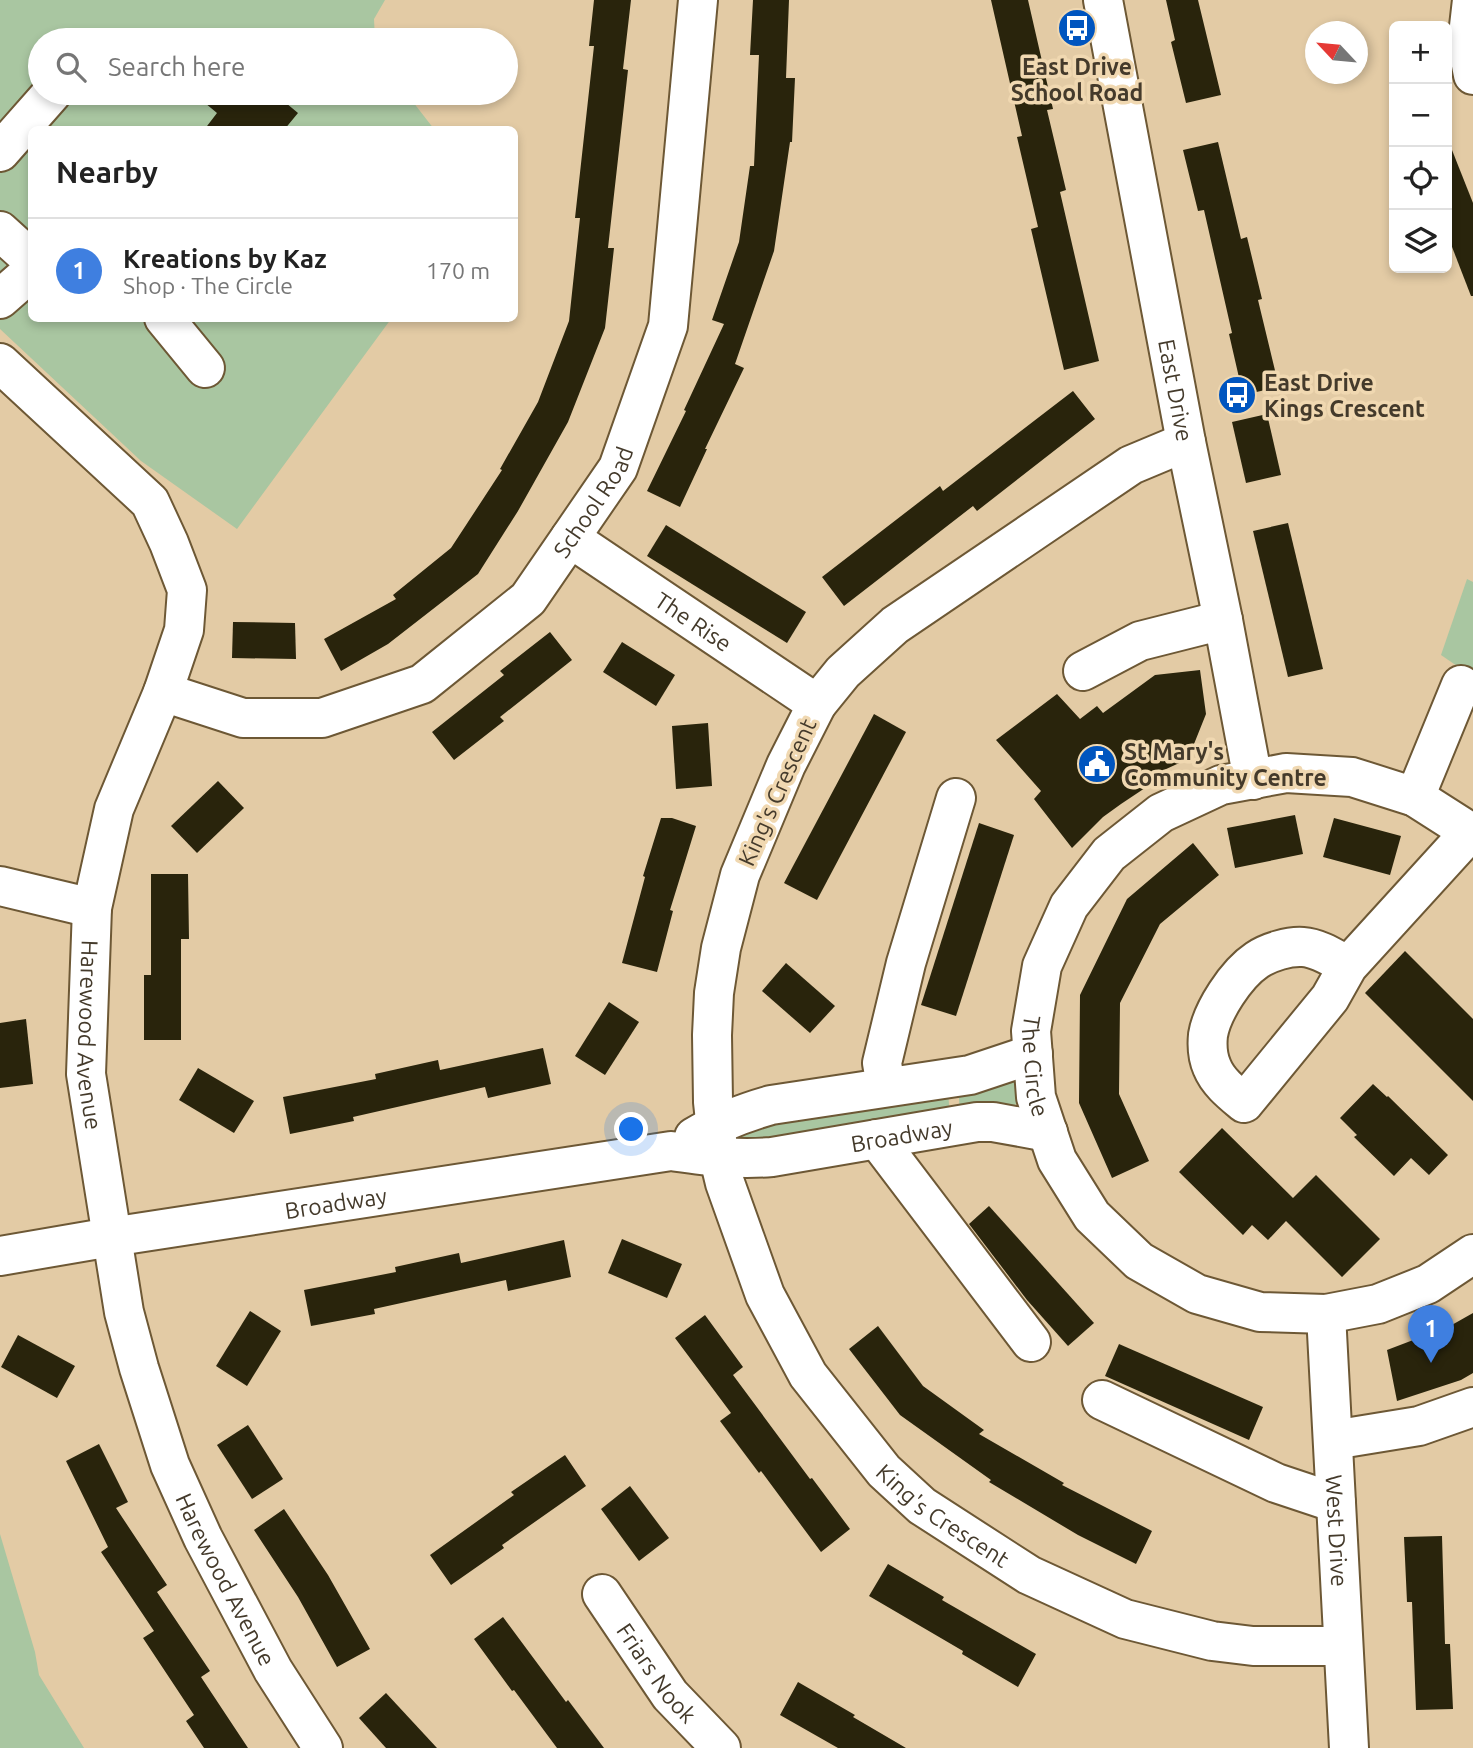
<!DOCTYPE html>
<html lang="en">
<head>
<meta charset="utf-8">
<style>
  :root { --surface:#fff; --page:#f2f2f2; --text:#222; --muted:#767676; --line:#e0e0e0; --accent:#0055bf }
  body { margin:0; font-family:Ubuntu,sans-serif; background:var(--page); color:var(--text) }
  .controls { position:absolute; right:21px; top:21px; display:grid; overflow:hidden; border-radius:10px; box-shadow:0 4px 10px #0003 }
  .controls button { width:63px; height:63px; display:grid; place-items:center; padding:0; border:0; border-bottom:2px solid var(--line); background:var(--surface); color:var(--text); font:35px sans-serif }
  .compass { position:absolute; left:1305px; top:21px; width:63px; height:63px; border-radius:50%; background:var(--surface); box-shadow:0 4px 10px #0003; rotate:296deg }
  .you { position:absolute; left:632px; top:1130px; width:24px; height:24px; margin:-18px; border:5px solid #fff; border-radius:50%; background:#1a73e8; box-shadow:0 0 0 10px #1a73e833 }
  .badge { display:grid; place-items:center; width:46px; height:46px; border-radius:50%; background:var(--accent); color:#fff; font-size:23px; font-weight:700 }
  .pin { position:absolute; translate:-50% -58px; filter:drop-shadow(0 2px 4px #0008) }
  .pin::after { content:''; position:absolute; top:37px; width:24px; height:21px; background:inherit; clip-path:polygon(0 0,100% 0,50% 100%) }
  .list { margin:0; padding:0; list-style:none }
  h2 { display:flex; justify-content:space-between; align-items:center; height:91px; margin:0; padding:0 28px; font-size:30px }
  h2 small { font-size:23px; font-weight:400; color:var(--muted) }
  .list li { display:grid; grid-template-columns:46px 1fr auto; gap:21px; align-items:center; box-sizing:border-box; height:105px; padding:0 28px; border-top:2px solid var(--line) }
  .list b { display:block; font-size:26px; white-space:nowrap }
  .list p { margin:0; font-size:23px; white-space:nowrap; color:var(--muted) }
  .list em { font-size:23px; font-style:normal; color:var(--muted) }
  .icon { flex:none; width:38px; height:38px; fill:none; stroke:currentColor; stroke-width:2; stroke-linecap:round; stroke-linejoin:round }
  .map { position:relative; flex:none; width:1473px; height:1748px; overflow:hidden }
  .search { position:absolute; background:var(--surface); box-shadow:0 4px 10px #0003; left:28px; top:28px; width:490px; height:77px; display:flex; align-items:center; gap:18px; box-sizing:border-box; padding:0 24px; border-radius:38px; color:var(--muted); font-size:26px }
  .panel { position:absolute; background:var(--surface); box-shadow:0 4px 10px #0003; left:28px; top:126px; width:490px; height:196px; border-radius:10px }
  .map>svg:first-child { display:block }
</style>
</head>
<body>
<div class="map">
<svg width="1473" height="1748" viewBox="0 0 1473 1748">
  <rect width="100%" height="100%" fill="#e3cba5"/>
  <g fill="#a9c6a1">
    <path d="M 0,0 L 385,0 L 374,19 L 375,40 L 40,40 L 40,93 L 406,93 L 434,129 L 32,130 L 32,318 L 391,319 L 237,529 L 141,461 L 0,329 Z"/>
    <path d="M 1467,579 L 1473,582 L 1473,677 L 1441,655 Z"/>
    <path d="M 1012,1080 L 1023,1086 L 1021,1099 L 1011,1109 L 960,1114 L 958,1084 Z"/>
    <path d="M 948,1091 L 950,1118 L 737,1144 L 734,1135 L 740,1122 Z"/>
    <path d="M 0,1534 L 35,1652 L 39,1675 L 84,1748 L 0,1748 Z"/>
  </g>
  <g fill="#29240c">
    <path d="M 594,0 L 631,0 L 623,69 L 628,70 L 608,248 L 614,248 L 605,328 L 568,422 L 518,511 L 478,574 L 388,644 L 341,671 L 324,639 L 396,599 L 393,595 L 451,548 L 502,470 L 500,469 L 538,402 L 569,321 L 580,218 L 575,218 L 594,46 L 589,46 Z"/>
    <path d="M 753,0 L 789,0 L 786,78 L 795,78 L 792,142 L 790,142 L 774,251 L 735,364 L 744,368 L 705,449 L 707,449 L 680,507 L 647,491 L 686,411 L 684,410 L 724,324 L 712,320 L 739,242 L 750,166 L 754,166 L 759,55 L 750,55 Z"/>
    <path d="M 991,0 L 1028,0 L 1053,109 L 1047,110 L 1066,190 L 1060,192 L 1099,361 L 1064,370 L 1031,229 L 1038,227 L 1017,137 L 1022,136 Z"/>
    <path d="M 1166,0 L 1198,0 L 1221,95 L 1186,103 L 1171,42 L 1175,40 Z"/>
    <path d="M 193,93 L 274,93 L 298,113 L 284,130 L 204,130 L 217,113 Z"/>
    <path d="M 1447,140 L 1448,140 L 1473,203 L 1473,296 L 1471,296 L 1447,234 Z"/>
    <path d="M 1218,142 L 1241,239 L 1247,237 L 1262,299 L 1258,300 L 1279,387 L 1243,395 L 1229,334 L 1232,333 L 1204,210 L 1198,211 L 1183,150 Z"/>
    <path d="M 1073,391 L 1095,419 L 977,511 L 973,506 L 844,606 L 822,577 L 940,486 L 943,491 Z"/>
    <path d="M 1267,414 L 1281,475 L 1246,483 L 1232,422 Z"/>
    <path d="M 1288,523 L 1323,669 L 1288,677 L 1253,531 Z"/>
    <path d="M 666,525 L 806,612 L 787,643 L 647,556 Z"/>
    <path d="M 233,622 L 295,623 L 296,659 L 232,658 Z"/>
    <path d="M 550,632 L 572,660 L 500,717 L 504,721 L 454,760 L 432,732 L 504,675 L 500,671 Z"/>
    <path d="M 622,642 L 675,675 L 656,706 L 603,672 Z"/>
    <path d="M 1200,670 L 1206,714 L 1188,759 L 1164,770 L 1169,776 L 1145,788 L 1121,804 L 1103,817 L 1072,848 L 1034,799 L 1041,791 L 996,740 L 1057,694 L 1080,719 L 1097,706 L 1103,713 L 1155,675 Z"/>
    <path d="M 874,714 L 906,732 L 817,900 L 784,883 Z"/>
    <path d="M 708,723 L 712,786 L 676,789 L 672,726 Z"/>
    <path d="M 218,781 L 244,808 L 197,853 L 171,826 Z"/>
    <path d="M 1295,815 L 1303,854 L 1235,868 L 1227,828 Z"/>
    <path d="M 661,818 L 672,818 L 696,826 L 670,910 L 673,911 L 657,972 L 622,963 L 645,877 L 643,876 Z"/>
    <path d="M 1334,818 L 1401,836 L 1390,875 L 1323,857 Z"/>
    <path d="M 979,823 L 1014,835 L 956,1016 L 921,1005 Z"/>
    <path d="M 1193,843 L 1219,875 L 1160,924 L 1120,1003 L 1119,1094 L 1149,1161 L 1112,1178 L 1079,1103 L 1080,995 L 1127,899 Z"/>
    <path d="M 151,874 L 188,874 L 189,939 L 181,939 L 181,1040 L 144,1040 L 144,975 L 151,975 Z"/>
    <path d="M 1405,951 L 1473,1019 L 1473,1101 L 1365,993 Z"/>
    <path d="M 786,963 L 835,1006 L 810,1033 L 762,991 Z"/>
    <path d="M 609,1002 L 639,1022 L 605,1075 L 575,1056 Z"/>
    <path d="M 26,1019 L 33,1084 L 0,1088 L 0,1023 Z"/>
    <path d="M 543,1048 L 551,1084 L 488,1098 L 485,1087 L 353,1117 L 354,1121 L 290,1134 L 283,1097 L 376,1079 L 375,1074 L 438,1060 L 440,1070 Z"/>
    <path d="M 198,1068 L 254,1101 L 234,1133 L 179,1100 Z"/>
    <path d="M 1373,1084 L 1387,1097 L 1388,1096 L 1448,1155 L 1429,1175 L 1411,1158 L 1394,1176 L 1354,1137 L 1357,1135 L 1340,1118 Z"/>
    <path d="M 1222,1128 L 1293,1198 L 1316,1175 L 1380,1239 L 1342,1277 L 1286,1221 L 1268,1240 L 1252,1225 L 1243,1235 L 1179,1172 Z"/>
    <path d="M 989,1206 L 1094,1323 L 1068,1346 L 1027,1300 L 969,1224 Z"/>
    <path d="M 622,1239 L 682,1264 L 667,1298 L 608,1273 Z"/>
    <path d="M 564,1240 L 571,1277 L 508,1291 L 506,1280 L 374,1309 L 375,1314 L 311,1326 L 304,1290 L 396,1272 L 395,1267 L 459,1253 L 461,1263 Z"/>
    <path d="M 250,1311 L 281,1331 L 247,1386 L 216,1366 Z"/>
    <path d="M 1473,1313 L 1473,1373 L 1461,1380 L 1397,1401 L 1387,1350 L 1450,1326 Z"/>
    <path d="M 705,1315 L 743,1367 L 733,1375 L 810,1479 L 812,1478 L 850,1529 L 821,1552 L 761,1471 L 759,1473 L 720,1421 L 731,1413 L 675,1338 Z"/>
    <path d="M 878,1326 L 923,1386 L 984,1430 L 979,1434 L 1064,1483 L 1062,1485 L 1152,1531 L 1136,1564 L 1078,1535 L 989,1482 L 991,1480 L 900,1415 L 849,1349 Z"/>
    <path d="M 18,1335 L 75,1366 L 57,1398 L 1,1367 Z"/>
    <path d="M 1119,1344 L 1263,1407 L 1249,1440 L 1105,1376 Z"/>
    <path d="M 248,1425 L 283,1479 L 252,1499 L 217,1445 Z"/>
    <path d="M 99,1444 L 128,1502 L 116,1508 L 167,1585 L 157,1592 L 210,1671 L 201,1677 L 248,1748 L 204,1748 L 186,1721 L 194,1715 L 143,1638 L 154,1631 L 101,1552 L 108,1547 L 66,1461 Z"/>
    <path d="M 565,1455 L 586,1486 L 502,1545 L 504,1548 L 451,1585 L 430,1555 L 514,1495 L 511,1492 Z"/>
    <path d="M 630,1486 L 669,1538 L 639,1561 L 601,1509 Z"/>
    <path d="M 284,1509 L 328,1575 L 370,1649 L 337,1667 L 298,1597 L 254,1530 Z"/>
    <path d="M 1442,1536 L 1445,1644 L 1450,1644 L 1453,1709 L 1416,1710 L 1412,1602 L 1407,1602 L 1404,1537 Z"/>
    <path d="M 888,1564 L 944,1597 L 942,1600 L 1036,1654 L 1018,1687 L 962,1654 L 963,1651 L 869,1596 Z"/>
    <path d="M 503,1617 L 566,1702 L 568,1700 L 604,1748 L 557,1748 L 514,1690 L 512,1691 L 474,1639 Z"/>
    <path d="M 798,1682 L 855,1715 L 853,1717 L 906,1748 L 838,1748 L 780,1715 Z"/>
    <path d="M 386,1693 L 437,1748 L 386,1748 L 359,1718 Z"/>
  </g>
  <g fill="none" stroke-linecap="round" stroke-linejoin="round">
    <defs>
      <g id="minor">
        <path id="s1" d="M 1103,0 L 1186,442 L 1223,620 L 1253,780"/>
        <path d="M 1472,0 L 1467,44 L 1473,75"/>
        <path d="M 0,152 L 52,93"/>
        <path d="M 0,231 L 32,260"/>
        <path d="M 0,299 L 32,271"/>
        <path d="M 164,318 L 205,368"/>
        <path id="s2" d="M 0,363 L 150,502 L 169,543 L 187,590 L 184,630 L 163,692 L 114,809 L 92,908 L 86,1074 L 124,1312 L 139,1368 L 170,1465 L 203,1538 L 273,1670 L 323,1748"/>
        <path id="s3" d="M 1186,442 L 1131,465 L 895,625 L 843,672 L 817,704 L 786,765 L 740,875 L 721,948 L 714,993 L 712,1035 L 713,1102 L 719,1158 L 725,1183 L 765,1295 L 808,1375 L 884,1471 L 922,1506 L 1029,1575 L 1125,1619 L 1212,1641 L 1253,1646 L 1343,1646"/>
        <path id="s4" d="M 570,538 L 817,704"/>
        <path d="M 1083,671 L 1140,641 L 1223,620"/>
        <path id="s5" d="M 163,692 L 243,718 L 322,718 L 422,684 L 528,599 L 618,468 L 668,326 L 698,0"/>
        <path d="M 1415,797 L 1461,685"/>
        <path id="s6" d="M 1473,834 L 1415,797 L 1352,777 L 1286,773 L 1221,785 L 1161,813 L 1109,854 L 1069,906 L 1042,966 L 1031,1031 L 1036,1097 L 1057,1160 L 1092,1216 L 1139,1261 L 1197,1294 L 1260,1312 L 1326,1314 L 1378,1304 L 1428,1284 L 1473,1254"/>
        <path d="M 0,886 L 92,908"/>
        <path d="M 1348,966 C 1335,959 1319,948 1303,947 C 1289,946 1269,952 1257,960 C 1236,974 1212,1011 1208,1035 C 1207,1045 1208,1058 1212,1067 C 1218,1082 1232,1093 1244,1103 L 1330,998 L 1348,966 L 1470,832"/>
        <path d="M 886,1087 L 882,1063 L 906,963 L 956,798"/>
        <path d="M 694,1137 C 719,1122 743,1113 771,1105 L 970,1075 L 1033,1054"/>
        <path d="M 877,1139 L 1031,1342"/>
        <path id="s7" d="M 0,1256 L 111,1237 L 671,1151 C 708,1156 735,1160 772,1157 L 977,1122 L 993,1122 L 1048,1132"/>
        <path id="s8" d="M 1326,1314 L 1349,1748"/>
        <path d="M 1102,1400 L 1276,1483 L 1336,1503"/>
        <path d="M 1333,1440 L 1419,1426 L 1473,1407"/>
        <path id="s9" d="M 602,1594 L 670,1695 L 721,1748"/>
      </g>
    </defs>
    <use href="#minor" stroke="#6d5835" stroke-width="42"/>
    <use href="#minor" stroke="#fff" stroke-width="38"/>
  </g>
  <defs>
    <symbol id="bus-disc" viewBox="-11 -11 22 22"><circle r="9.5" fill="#0055bf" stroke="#f0d8b1"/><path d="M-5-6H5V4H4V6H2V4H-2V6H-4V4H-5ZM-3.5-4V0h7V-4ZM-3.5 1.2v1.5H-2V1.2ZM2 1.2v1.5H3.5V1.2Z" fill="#fff"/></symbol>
    <symbol id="civic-disc" viewBox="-11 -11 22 22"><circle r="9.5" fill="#0055bf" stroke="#f0d8b1"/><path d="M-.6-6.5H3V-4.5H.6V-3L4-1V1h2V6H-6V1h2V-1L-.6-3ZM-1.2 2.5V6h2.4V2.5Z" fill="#fff"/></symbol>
  </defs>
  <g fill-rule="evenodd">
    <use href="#bus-disc" x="1055" y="6" width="44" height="44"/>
    <use href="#bus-disc" x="1215" y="373" width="44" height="44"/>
    <use href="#civic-disc" x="1075" y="742" width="44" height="44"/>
  </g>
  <g text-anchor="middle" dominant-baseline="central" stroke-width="7" stroke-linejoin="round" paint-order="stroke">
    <g font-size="23" font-weight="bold" fill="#443a2b" stroke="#f0d8b1" text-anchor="start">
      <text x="1077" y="66" text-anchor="middle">East Drive<tspan x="1077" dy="26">School Road</tspan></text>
      <text x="1264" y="382">East Drive<tspan x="1264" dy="26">Kings Crescent</tspan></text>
      <text x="1124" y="751">St Mary's<tspan x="1124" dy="26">Community Centre</tspan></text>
    </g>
    <g font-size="23" fill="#443a2b" stroke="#f0d8b1">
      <text stroke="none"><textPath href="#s1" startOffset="397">East Drive</textPath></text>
      <text stroke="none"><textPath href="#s5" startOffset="522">School Road</textPath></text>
      <text stroke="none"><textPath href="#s4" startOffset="149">The Rise</textPath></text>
      <text transform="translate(777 792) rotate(-66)">King's Crescent</text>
      <text stroke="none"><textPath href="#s2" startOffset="761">Harewood Avenue</textPath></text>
      <text stroke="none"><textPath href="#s6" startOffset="632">The Circle</textPath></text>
      <text stroke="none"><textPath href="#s7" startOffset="912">Broadway</textPath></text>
      <text stroke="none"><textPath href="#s7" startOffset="340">Broadway</textPath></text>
      <text stroke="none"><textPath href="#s3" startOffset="1362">King's Crescent</textPath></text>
      <text stroke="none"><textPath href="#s8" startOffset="217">West Drive</textPath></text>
      <text stroke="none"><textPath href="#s2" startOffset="1328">Harewood Avenue</textPath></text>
      <text stroke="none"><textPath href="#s9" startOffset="96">Friars Nook</textPath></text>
    </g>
  </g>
</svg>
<div class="controls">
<button>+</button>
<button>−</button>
<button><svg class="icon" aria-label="locate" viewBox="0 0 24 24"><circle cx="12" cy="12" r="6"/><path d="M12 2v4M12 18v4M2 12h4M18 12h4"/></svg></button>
<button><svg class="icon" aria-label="layers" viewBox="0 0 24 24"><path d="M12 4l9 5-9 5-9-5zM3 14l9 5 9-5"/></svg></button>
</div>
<svg class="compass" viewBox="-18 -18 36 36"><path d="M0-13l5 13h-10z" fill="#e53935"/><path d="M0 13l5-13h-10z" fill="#767676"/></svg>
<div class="you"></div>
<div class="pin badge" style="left:1431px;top:1363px;background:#3f7fe0">1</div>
<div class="search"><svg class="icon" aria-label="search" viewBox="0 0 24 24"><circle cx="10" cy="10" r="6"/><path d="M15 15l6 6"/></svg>Search here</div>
<section class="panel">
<h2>Nearby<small></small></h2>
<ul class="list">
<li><span class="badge" style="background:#3f7fe0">1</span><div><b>Kreations by Kaz</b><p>Shop · The Circle</p></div><em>170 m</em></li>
</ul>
</section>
</div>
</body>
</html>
